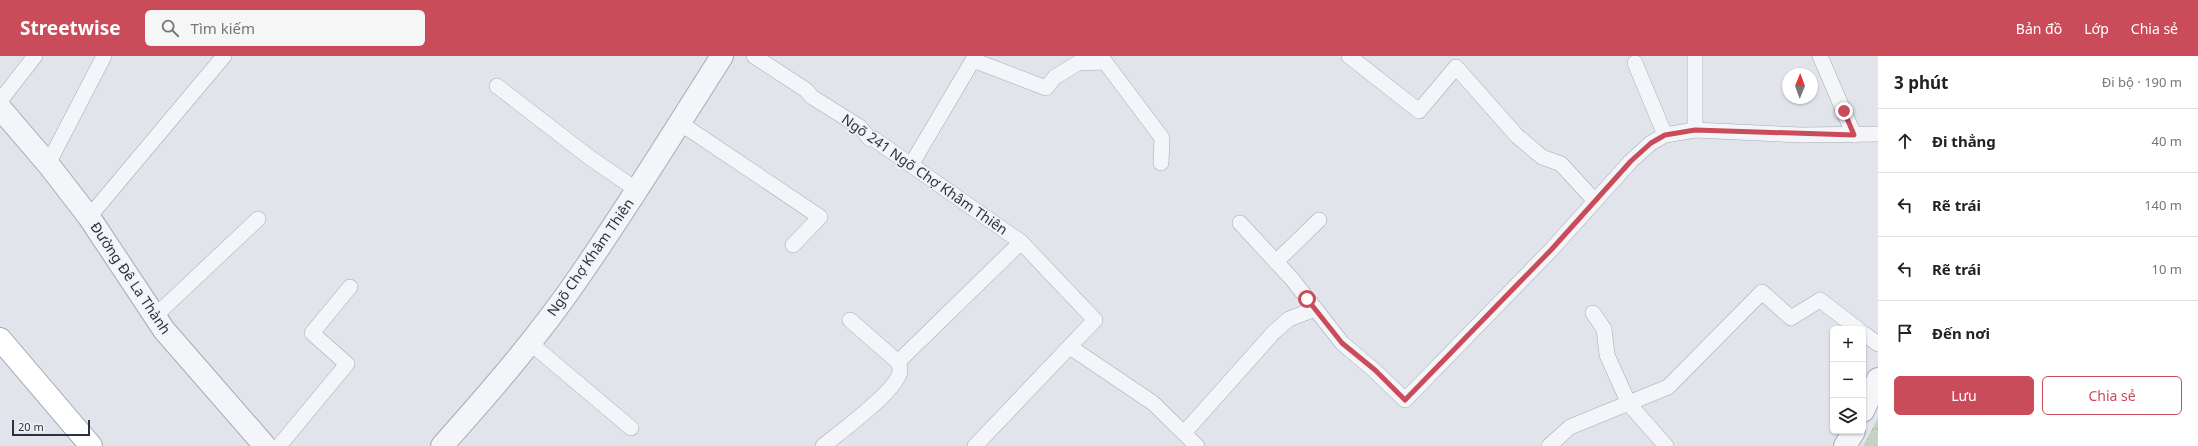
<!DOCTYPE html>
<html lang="vi">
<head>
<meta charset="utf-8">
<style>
  :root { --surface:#fff; --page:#f6f6f6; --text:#222; --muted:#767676; --line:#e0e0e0; --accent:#ca4b59 }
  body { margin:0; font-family:"Noto Sans",sans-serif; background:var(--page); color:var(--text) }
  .controls { position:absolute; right:12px; bottom:12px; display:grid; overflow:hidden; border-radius:6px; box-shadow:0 1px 3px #0004 }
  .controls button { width:36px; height:36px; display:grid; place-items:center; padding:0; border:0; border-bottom:1px solid var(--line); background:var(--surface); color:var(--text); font:20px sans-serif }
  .compass { position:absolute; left:1782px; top:12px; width:36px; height:36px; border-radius:50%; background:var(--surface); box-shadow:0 1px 3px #0004; rotate:1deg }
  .scale { position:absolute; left:12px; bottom:10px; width:78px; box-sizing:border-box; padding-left:4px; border:2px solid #2a3241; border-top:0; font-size:11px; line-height:14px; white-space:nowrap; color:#2a3241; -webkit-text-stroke:3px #f1f3f7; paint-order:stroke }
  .stop { position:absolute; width:12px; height:12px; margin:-9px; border:3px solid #ca4b59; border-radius:50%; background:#fff }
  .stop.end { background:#ca4b59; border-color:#fff; box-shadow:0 1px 4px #0008 }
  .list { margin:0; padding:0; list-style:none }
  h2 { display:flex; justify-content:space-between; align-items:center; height:52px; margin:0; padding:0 16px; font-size:17px }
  h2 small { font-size:13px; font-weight:400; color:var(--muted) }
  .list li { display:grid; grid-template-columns:26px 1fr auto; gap:12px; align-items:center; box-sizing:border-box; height:64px; padding:0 16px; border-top:1px solid var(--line) }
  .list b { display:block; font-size:15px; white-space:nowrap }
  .list em { font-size:13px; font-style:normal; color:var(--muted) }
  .actions { display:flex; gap:8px; padding:12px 16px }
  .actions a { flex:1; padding:9px 0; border:1px solid var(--accent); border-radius:6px; text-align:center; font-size:14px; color:var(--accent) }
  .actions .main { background:var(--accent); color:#fff }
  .icon { flex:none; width:22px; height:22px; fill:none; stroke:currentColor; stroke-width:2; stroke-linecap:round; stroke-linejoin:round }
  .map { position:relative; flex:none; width:1878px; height:390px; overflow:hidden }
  header { display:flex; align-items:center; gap:24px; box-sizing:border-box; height:56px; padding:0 20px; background:var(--accent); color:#fff }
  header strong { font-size:19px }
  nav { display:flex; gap:22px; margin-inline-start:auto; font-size:14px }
  .search { width:280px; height:36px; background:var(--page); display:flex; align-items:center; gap:10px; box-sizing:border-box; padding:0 14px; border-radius:6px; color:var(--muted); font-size:15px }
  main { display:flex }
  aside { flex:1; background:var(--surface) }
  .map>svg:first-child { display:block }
</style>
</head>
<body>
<header>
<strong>Streetwise</strong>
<div class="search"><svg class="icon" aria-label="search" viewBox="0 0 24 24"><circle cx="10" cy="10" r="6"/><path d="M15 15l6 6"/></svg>Tìm kiếm</div>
<nav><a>Bản đồ</a><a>Lớp</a><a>Chia sẻ</a></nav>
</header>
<main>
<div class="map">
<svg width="1878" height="390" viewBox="0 0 1878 390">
  <defs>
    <pattern id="park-crowns" width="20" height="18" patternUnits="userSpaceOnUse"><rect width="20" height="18" fill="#c6d3c3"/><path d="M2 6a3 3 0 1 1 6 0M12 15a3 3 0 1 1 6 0" fill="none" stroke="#aab6a9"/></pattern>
  </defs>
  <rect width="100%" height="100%" fill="#e1e4ea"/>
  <path fill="url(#park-crowns)" d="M 1878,362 L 1878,390 L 1863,390 Z"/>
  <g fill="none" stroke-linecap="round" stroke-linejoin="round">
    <defs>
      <g id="lane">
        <path d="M 754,0 L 806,34 L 812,41 L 860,71 L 870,83 L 874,83 L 1021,186 L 1095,264 L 975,390"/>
        <path d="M 1349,0 L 1419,55 L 1456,11 L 1517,80 L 1542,101 L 1561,108 L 1595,145"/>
        <path d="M 1695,0 L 1695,74 L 1801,79 L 1878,78"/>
        <path d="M 1820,0 L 1854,79"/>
        <path d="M 1635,7 L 1665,79"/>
        <path d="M 497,30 L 589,101 L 637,134"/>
        <path d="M 0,45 L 35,0"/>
        <path d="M 680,67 L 820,161 L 793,189"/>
        <path d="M 48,108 L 104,0"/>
        <path d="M 911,109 L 973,4 L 1046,32 L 1055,21 L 1078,7 L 1105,6 L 1162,82 L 1161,107"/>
        <path d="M 89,161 L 224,0"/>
        <path d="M 1240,167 L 1292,223 L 1342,287 L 1375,315 L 1405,344 L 1551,194 L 1631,105 L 1651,87 L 1665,79 L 1695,74"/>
        <path d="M 1276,206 L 1319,164"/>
        <path d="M 1593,257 L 1604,273 L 1607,299 L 1629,348 L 1666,390"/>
        <path d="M 155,260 L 258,163"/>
        <path d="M 850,264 L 898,306"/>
        <path d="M 1863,277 L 1878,288"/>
        <path d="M 529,286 L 631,372"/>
        <path d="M 1070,291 L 1153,347 L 1197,390"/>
        <path d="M 1184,377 L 1274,276 L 1289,263 L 1315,253"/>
        <path d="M 279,390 L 347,308 L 312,277 L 350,231"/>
        <path d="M 823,390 C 838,378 899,333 900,315 C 900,313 899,309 898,306 L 1021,186"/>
        <path d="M 1549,390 L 1570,371 L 1668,331 L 1762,236 L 1791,262 L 1820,244 L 1858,273"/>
      </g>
      <g id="street">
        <path d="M 0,52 L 48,108 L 89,161 L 164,274 L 265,390"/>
        <path d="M 1863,355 L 1878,323"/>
        <path d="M 442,390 C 490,336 538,281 579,221 C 629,149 675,74 722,0"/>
        <path d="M 1845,390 L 1854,375"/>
      </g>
      <path id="primary" d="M 0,283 L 91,390"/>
    </defs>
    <use href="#lane" stroke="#a6abb4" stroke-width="16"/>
    <use href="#street" stroke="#a6abb4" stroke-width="24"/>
    <use href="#primary" stroke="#a1a8b5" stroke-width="24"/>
    <use href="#lane" stroke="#f4f5f8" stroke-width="15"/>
    <use href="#street" stroke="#f4f5f8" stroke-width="22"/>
    <use href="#primary" stroke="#fff" stroke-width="22"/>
  </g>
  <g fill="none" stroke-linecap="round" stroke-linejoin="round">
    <path stroke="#ca4b59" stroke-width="5" d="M 1307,243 L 1342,287 L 1375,314 L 1405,344 L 1551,194 L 1631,105 L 1651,87 L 1665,79 L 1695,74 L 1854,79 L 1844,55"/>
  </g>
  <g text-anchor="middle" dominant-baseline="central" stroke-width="3" stroke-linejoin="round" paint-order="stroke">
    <g font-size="14" fill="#2a3241" stroke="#f1f3f7">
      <text transform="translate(925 118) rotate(35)">Ngõ 241 Ngõ Chợ Khâm Thiên</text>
      <text transform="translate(590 201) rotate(-55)">Ngõ Chợ Khâm Thiên</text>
      <text transform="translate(131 222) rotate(56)">Đường Đê La Thành</text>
    </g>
  </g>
</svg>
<div class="controls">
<button>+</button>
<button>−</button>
<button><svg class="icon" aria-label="layers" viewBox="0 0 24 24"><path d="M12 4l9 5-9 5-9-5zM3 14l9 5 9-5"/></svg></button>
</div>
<svg class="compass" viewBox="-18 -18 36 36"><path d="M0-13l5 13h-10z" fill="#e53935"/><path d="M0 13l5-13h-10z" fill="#767676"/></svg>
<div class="scale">20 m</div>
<div class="stop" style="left:1307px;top:243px"></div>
<div class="stop end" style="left:1844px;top:55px"></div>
</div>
<aside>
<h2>3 phút<small>Đi bộ · 190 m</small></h2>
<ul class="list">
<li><svg class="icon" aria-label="ahead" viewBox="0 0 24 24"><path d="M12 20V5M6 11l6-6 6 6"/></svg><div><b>Đi thẳng</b></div><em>40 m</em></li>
<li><svg class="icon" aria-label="left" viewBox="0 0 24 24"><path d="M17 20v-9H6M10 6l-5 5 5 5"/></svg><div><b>Rẽ trái</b></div><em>140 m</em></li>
<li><svg class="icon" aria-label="left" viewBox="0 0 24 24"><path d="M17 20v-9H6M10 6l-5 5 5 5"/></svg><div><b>Rẽ trái</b></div><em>10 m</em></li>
<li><svg class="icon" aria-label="arrive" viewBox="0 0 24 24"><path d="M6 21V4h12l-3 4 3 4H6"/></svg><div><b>Đến nơi</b></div></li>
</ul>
<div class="actions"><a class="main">Lưu</a><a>Chia sẻ</a></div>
</aside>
</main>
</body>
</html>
